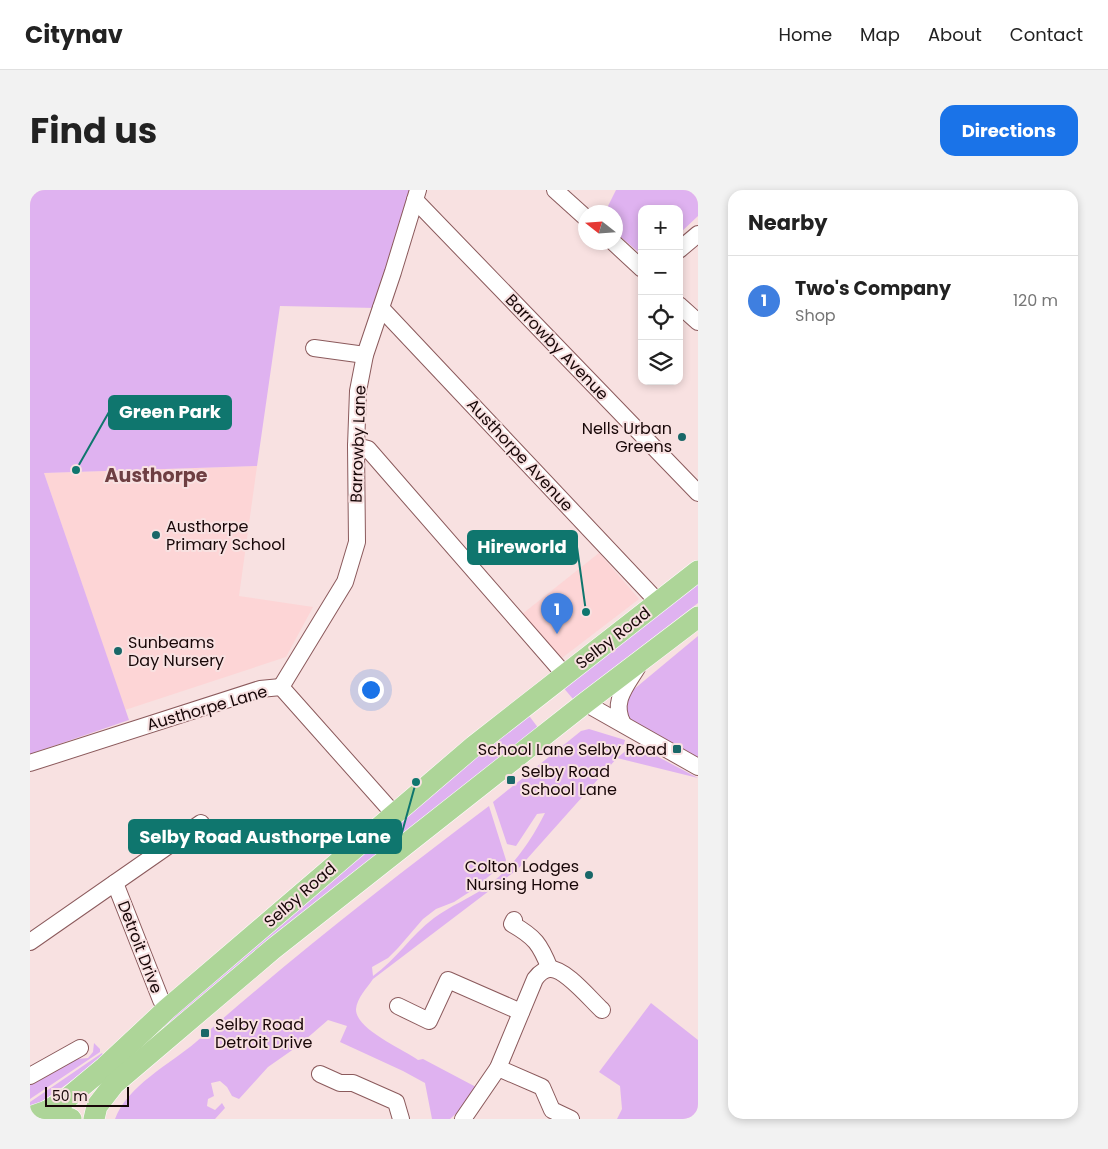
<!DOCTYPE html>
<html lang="en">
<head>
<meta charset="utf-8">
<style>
  :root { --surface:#fff; --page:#f2f2f2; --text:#222; --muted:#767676; --line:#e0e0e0; --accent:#1a73e8 }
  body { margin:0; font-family:Poppins,sans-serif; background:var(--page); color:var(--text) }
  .controls { position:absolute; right:15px; top:15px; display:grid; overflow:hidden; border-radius:10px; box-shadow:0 2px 8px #0003 }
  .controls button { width:45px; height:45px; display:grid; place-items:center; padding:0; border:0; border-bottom:1px solid var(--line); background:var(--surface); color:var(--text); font:25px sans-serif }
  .compass { position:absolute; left:548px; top:15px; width:45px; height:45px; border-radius:50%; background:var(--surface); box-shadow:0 2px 8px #0003; rotate:287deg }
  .scale { position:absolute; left:15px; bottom:12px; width:84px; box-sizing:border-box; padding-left:5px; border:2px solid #180708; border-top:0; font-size:14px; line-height:18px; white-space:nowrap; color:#180708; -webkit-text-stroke:4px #f8e1e1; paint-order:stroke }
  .you { position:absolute; left:340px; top:499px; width:18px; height:18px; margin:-12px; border:4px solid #fff; border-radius:50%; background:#1a73e8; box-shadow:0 0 0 8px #1a73e833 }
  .badge { display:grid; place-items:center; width:32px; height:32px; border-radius:50%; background:var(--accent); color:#fff; font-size:16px; font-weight:700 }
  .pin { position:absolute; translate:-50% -41px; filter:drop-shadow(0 1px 2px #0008) }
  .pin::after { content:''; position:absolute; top:26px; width:18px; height:15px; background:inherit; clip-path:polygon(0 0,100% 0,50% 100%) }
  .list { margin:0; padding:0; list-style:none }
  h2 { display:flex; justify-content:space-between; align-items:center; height:65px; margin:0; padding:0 20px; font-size:21px }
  h2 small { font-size:16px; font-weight:400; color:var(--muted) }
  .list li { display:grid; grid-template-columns:32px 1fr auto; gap:15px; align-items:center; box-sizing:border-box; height:90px; padding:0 20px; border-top:1px solid var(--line) }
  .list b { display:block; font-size:19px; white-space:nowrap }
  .list p { margin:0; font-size:16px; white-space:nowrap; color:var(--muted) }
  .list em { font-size:16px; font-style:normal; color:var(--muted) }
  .icon { flex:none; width:28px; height:28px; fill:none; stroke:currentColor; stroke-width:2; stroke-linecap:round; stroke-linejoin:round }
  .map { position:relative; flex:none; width:668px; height:929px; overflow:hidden; border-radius:15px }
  header { display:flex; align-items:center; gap:30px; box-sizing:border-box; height:70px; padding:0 25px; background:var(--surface); border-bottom:1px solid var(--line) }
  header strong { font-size:24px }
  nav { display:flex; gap:28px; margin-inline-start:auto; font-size:18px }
  .intro { display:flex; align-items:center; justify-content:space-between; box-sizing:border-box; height:120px; padding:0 30px }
  h1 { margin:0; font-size:35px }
  .button { padding:12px 22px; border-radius:15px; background:var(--accent); color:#fff; font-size:18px; font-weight:700 }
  main { display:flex; gap:30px; padding:0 30px }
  aside { flex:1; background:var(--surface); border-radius:15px; box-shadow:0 2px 8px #0003 }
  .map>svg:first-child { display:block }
</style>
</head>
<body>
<header>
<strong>Citynav</strong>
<nav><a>Home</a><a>Map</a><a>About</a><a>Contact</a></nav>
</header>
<div class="intro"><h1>Find us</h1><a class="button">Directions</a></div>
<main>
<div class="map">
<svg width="668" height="929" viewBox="0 0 668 929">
  <rect width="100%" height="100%" fill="#f8e1e1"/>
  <g fill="#fdd5d6">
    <path d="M 227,276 L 209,406 L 283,417 L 256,467 L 95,520 L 14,283 Z"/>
    <path d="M 569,363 L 609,409 L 528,471 L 491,425 Z"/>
  </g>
  <g fill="#dfb2f0">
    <path d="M 0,0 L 382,0 L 346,118 L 250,116 L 227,276 L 14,283 L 99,530 L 0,564 Z"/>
    <path d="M 586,0 L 668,0 L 668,26 L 649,44 L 649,19 L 612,19 L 612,65 L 586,43 L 586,22 L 575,22 Z"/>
    <path d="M 668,389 L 668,413 L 543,509 L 532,496 Z"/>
    <path d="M 668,446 L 668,570 L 598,530 L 592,516 L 597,515 L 598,510 L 603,500 Z"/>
    <path d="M 497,523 L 509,539 L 221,764 L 134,837 L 130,832 Z"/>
    <path d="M 559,539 L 595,550 L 594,554 L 587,560 L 587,568 L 604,554 L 668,588 L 587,568 L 488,679 L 343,789 C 337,798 327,808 326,819 C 325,839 373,859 388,870 L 393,869 L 446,897 L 429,921 L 420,929 L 402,929 L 395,893 L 373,881 L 310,852 L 317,836 L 298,830 L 268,856 L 238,877 L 209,909 L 202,906 L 197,897 L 190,891 L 181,893 L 184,906 L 178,909 L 177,916 L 185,920 L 192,913 L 195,918 L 185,929 L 85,929 C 97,896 140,874 166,852 C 260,769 359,691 459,616 L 476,670 L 475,673 L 441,701 L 424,712 L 406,719 L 393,729 L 368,758 L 358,768 L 342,777 L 343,786 C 366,770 381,745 404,728 C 420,716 440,708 456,697 C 482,679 501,651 515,623 L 507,624 L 486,656 L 477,654 L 463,612 L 551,541 Z"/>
    <path d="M 621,813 L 668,850 L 668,929 L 587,929 L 592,919 L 590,896 L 569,882 Z"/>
    <path d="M 64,853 L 70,859 L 70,862 L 0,909 L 0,892 L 47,869 L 58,868 L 63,862 Z"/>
    <path d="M 72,863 L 73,865 C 51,885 26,902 0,919 L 0,912 Z"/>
  </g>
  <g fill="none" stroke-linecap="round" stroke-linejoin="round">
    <defs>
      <g id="minor">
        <path d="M 525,0 L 556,28"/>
        <path d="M 385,10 L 668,303"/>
        <path d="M 583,52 L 612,79"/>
        <path d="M 649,60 L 668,44"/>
        <path d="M 649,115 L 668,132"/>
        <path d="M 351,118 L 628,412"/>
        <path d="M 284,158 L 335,165"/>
        <path d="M 326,256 L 338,259 L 535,485"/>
        <path d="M 251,497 L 315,392 L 327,352 L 326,256 L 328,201 L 335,165 L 363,82 L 388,0"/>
        <path d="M 555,513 L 668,577"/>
        <path d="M 593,534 C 581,512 596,496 607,478"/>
        <path d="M 0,573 L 230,499 L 251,497 L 364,624"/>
        <path d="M 85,693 L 131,810 L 137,819"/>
        <path d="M 484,730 L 482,734 C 505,747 510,754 520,779"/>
        <path d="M 0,752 L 171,633"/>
        <path d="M 368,816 L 399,831 L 418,790 L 491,822"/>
        <path d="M 468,878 L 512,897 L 522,920 L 541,929"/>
        <path d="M 290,884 L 310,893 L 323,893 L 366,912 L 371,929"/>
        <path d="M 0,886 L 50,858"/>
        <path d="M 433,929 L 468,878 L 505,789 C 508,785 514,779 520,779 C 535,778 561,810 572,820"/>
      </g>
      <g id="major">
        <path d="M 17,921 L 39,907 L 75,877 L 137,819 L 444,556 L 668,381"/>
        <path d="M 0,927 L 17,921 L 41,929"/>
        <path d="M 64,929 L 67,916 L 84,894 L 243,759 L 555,513 L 668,427"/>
      </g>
    </defs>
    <use href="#minor" stroke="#8b5a5c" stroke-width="18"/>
    <use href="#major" stroke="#fff" stroke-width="22"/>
    <use href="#minor" stroke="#fff" stroke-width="16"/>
    <use href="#major" stroke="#add598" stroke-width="21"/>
  </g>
  <g fill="#196768" stroke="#f8e1e1" stroke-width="2">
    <circle cx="652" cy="247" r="5"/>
    <circle cx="126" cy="345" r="5"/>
    <circle cx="88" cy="461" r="5"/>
    <rect x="642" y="554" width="10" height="10" rx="2.5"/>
    <rect x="476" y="585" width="10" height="10" rx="2.5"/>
    <circle cx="559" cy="685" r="5"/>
    <rect x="170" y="838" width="10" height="10" rx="2.5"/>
  </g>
  <g text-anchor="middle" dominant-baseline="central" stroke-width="4" stroke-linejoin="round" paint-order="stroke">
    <g font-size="16" fill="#180708" stroke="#f8e1e1">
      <text transform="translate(527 157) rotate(46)">Barrowby Avenue</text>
      <text transform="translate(328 254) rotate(-88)">Barrowby Lane</text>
      <text transform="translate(490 265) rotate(47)">Austhorpe Avenue</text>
      <text transform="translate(583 448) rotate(-38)">Selby Road</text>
      <text transform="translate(177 518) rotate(-16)">Austhorpe Lane</text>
      <text transform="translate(270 705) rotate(-41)">Selby Road</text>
      <text transform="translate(110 757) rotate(69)">Detroit Drive</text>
    </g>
    <g font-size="16" fill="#180708" stroke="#f8e1e1" text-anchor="start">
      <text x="642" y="238" text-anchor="end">Nells Urban<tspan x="642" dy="18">Greens</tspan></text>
      <text x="136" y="336">Austhorpe<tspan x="136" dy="18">Primary School</tspan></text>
      <text x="98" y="452">Sunbeams<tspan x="98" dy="18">Day Nursery</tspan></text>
      <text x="637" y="559" text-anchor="end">School Lane Selby Road</text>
      <text x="491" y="581">Selby Road<tspan x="491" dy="18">School Lane</tspan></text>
      <text x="549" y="676" text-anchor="end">Colton Lodges<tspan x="549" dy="18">Nursing Home</tspan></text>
      <text x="185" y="834">Selby Road<tspan x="185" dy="18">Detroit Drive</tspan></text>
    </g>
    <g font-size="19" font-weight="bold" fill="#6e3f42" stroke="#f8e1e1">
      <text x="126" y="285">Austhorpe</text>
    </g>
  </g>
  <path fill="none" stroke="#0f766e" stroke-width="2" d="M46 280L79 222M556 422L547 357M386 592L371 646"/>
  <g fill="#0f766e" stroke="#f8e1e1" stroke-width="2">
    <circle cx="46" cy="280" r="5"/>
    <circle cx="556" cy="422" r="5"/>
    <circle cx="386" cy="592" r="5"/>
  </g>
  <g fill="#0f766e" stroke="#0f766e" stroke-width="2">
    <rect x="79" y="206" width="122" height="33" rx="5"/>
    <rect x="438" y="341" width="109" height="33" rx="5"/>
    <rect x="99" y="630" width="272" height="33" rx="5"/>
  </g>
  <g font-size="18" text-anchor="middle" font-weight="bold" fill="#fff">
    <text x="140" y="228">Green Park</text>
    <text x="492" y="363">Hireworld</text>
    <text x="235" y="653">Selby Road Austhorpe Lane</text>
  </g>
</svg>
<div class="controls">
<button>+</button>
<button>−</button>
<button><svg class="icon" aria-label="locate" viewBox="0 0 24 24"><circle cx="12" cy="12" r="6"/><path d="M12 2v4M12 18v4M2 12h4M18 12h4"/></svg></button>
<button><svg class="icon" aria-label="layers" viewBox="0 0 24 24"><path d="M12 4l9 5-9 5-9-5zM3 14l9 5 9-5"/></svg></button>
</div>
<svg class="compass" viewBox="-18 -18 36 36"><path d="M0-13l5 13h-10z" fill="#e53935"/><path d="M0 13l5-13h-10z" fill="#767676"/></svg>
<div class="scale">50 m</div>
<div class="you"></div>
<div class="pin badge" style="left:527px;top:444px;background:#3f7fe0">1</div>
</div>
<aside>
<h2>Nearby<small></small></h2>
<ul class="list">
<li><span class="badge" style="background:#3f7fe0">1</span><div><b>Two's Company</b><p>Shop</p></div><em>120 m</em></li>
</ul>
</aside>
</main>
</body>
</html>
